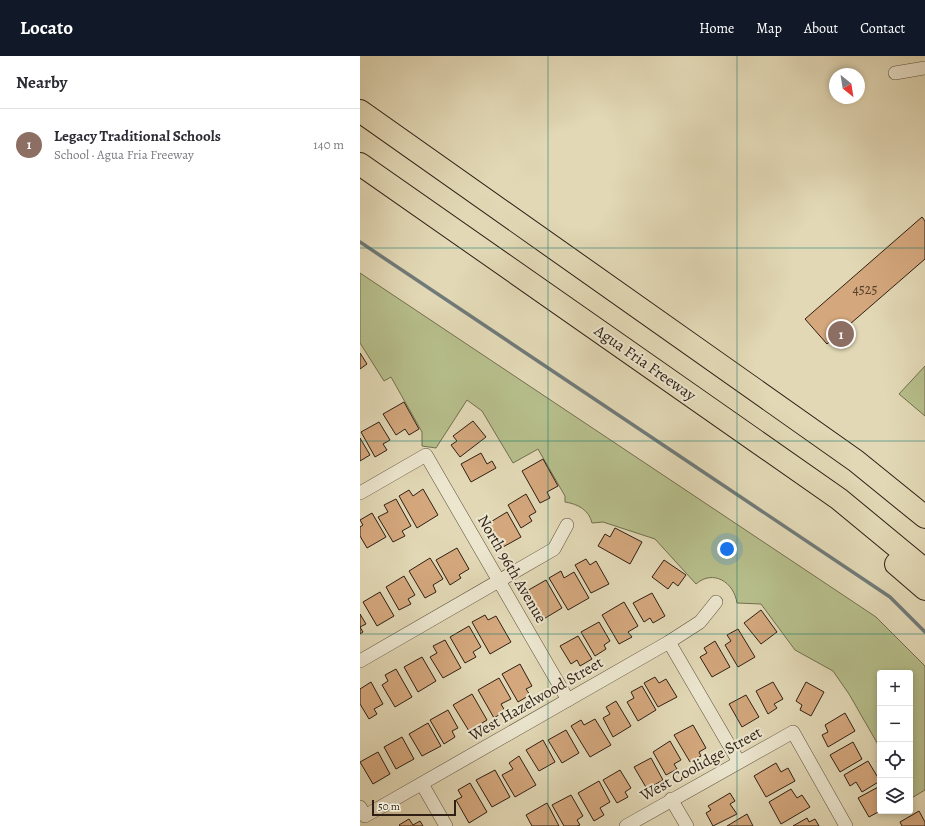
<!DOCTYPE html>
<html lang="en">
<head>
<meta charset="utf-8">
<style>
  :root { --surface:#fff; --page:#f2f2f3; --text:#2b2b33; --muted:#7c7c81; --line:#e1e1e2; --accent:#111827 }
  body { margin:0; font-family:Alegreya,serif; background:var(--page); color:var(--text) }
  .controls { position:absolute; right:12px; bottom:12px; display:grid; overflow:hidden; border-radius:4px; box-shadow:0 2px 6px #0003 }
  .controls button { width:36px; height:36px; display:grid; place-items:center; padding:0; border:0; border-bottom:1px solid var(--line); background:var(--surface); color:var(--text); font:20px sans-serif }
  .compass { position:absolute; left:469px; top:12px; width:36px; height:36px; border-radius:50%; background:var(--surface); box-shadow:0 2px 6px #0003; rotate:150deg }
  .scale { position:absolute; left:12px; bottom:10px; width:84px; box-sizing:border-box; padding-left:4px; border:2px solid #2f1f14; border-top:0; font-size:11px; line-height:14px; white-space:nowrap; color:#2f1f14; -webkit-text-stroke:3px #ece6cf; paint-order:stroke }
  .you { position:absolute; left:367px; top:493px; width:14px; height:14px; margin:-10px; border:3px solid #fff; border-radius:50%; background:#1a73e8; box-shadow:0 0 0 6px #1a73e833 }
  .badge { display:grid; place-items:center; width:26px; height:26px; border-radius:50%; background:var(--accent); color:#fff; font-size:13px; font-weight:700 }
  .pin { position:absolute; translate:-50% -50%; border:2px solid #fff; box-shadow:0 1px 4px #0006 }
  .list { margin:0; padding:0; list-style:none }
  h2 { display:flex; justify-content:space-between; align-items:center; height:52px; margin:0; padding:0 16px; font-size:17px }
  h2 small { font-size:13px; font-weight:400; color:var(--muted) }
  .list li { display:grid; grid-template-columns:26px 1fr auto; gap:12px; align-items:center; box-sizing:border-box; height:72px; padding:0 16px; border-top:1px solid var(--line) }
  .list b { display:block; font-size:15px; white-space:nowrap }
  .list p { margin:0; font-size:13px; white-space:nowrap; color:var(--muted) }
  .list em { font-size:13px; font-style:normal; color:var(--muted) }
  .icon { flex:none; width:22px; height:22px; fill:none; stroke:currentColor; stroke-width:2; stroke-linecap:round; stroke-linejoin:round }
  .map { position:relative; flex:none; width:565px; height:770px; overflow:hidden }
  header { display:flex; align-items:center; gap:24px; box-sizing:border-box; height:56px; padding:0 20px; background:var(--accent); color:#fff }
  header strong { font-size:19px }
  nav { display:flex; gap:22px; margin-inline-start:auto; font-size:14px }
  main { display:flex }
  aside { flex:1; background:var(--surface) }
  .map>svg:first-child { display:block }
</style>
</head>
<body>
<header>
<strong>Locato</strong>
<nav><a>Home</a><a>Map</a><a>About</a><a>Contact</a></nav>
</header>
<main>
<aside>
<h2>Nearby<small></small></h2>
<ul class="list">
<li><span class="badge" style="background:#8d6e63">1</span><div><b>Legacy Traditional Schools</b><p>School · Agua Fria Freeway</p></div><em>140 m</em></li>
</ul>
</aside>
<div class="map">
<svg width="565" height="770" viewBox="0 0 565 770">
  <rect width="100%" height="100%" fill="#e2d8b5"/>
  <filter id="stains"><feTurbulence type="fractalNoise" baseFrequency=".005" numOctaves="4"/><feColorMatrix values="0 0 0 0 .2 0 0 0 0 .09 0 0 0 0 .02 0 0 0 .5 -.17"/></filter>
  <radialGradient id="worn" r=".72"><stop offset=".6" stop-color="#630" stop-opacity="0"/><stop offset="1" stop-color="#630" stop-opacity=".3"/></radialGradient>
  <g fill="#b6be8b" stroke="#726e50">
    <path d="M 0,217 L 516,561 L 565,610 L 565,734 L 550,743 L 550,617 L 520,617 L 520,692 L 489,638 L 473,615 L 435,594 L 401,548 L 377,547 C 374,526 353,513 336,528 L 295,483 L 243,466 L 232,467 C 229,454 218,448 205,446 L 205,440 L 178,393 L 153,407 L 122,355 L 107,344 L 76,392 L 62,390 L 62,376 L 31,321 L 24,325 L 0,287 Z"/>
    <path d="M 565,310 L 565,360 L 539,338 Z"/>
  </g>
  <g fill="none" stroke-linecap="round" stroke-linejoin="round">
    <path stroke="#707a78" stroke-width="3.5" d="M 0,186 L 530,541 L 565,576"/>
  </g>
  <g fill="#d4a77d" stroke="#2f1f14">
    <path d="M 562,161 L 565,165 L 565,203 L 467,288 L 445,263 Z"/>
    <path d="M 0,297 L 7,308 L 0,313 Z"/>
    <path d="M 44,346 L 59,373 L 49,379 L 45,373 L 36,379 L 23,358 Z"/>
    <path d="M 113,365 L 126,381 L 100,401 L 91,389 L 97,385 L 93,380 Z"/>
    <path d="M 19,366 L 30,384 L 23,388 L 27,394 L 15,401 L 1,376 Z"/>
    <path d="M 0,382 L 10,399 L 0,405 Z"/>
    <path d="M 121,397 L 127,408 L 132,405 L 136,412 L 111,426 L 101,408 Z"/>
    <path d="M 183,403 L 198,430 L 187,436 L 190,442 L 180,447 L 162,415 Z"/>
    <path d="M 63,433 L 78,459 L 57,472 L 39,440 L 49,434 L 53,440 Z"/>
    <path d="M 166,438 L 176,456 L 169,460 L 172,465 L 161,472 L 148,449 Z"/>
    <path d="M 36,443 L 51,470 L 42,475 L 45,480 L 33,486 L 18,461 L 28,456 L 24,449 Z"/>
    <path d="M 147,456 L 161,481 L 143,491 L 129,467 Z"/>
    <path d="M 12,457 L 26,481 L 7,492 L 0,480 L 0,471 L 3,469 L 0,464 Z"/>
    <path d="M 255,472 L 282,486 L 270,508 L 238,490 L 245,478 L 250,481 Z"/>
    <path d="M 97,492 L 109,513 L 99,519 L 101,522 L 90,529 L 76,504 Z"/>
    <path d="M 70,502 L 83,523 L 73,529 L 76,536 L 65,542 L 49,515 Z"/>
    <path d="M 226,503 L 230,509 L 236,505 L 249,528 L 231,537 L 215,509 Z"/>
    <path d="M 304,504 L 326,519 L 318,530 L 313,526 L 308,533 L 292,521 Z"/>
    <path d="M 201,515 L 204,522 L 214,516 L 229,542 L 208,554 L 189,522 Z"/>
    <path d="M 44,520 L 55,539 L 48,543 L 51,548 L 39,554 L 26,531 Z"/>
    <path d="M 186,524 L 202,552 L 182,564 L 165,536 Z"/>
    <path d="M 20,536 L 34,560 L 17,570 L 3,546 Z"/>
    <path d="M 292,537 L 305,560 L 293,567 L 290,562 L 284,566 L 273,547 Z"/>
    <path d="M 264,546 L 278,570 L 268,576 L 272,581 L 259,588 L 242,559 Z"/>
    <path d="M 401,554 L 417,576 L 401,588 L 384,567 Z"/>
    <path d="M 0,558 L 6,568 L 0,571 L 3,576 L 0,578 Z"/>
    <path d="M 125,559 L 128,564 L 136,560 L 151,586 L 130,598 L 112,566 Z"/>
    <path d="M 239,566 L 250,585 L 244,589 L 246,593 L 235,600 L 221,576 Z"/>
    <path d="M 109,570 L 121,591 L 113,596 L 116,601 L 105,607 L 90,581 Z"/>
    <path d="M 378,573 L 395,601 L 378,611 L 365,589 L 371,585 L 367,579 Z"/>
    <path d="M 218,580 L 232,603 L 220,610 L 217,604 L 211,608 L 200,590 Z"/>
    <path d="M 85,584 L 101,612 L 83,622 L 70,601 L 77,597 L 73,590 Z"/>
    <path d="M 355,585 L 370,611 L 352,621 L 340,601 L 347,597 L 344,592 Z"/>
    <path d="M 62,601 L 76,625 L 58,636 L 44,611 Z"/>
    <path d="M 160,608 L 172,630 L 166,633 L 170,639 L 158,646 L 142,618 Z"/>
    <path d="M 36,613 L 52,641 L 35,651 L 22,629 L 28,625 L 25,619 Z"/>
    <path d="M 295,621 L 299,627 L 306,623 L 317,641 L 298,651 L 284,627 Z"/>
    <path d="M 139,622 L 151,643 L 141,648 L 145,655 L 134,662 L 118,634 Z"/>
    <path d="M 11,626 L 23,648 L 14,653 L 17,658 L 9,663 L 0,648 L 0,633 Z"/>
    <path d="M 413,626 L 423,643 L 414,648 L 417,652 L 408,658 L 396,635 Z"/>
    <path d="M 446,626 L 464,636 L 451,660 L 440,654 L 442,649 L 436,645 Z"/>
    <path d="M 282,630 L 296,654 L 278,665 L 267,646 L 274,642 L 271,636 Z"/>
    <path d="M 112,638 L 127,664 L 109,675 L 93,649 Z"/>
    <path d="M 386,639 L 399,661 L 382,671 L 369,648 Z"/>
    <path d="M 256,645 L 271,670 L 253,681 L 243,662 L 250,658 L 246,651 Z"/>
    <path d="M 88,654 L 98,672 L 92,675 L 95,681 L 84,688 L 70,664 Z"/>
    <path d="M 485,657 L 495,675 L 468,691 L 462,679 L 468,676 L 465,669 Z"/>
    <path d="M 235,663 L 251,689 L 230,701 L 211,670 L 221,664 L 224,669 Z"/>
    <path d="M 68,667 L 81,690 L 62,700 L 49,678 Z"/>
    <path d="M 333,669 L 346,692 L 339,696 L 341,700 L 330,706 L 314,679 Z"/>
    <path d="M 206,674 L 219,697 L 202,707 L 188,684 Z"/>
    <path d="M 42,681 L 54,703 L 36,713 L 24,691 Z"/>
    <path d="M 183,684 L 195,706 L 179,715 L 166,694 Z"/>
    <path d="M 310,685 L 321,704 L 314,708 L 317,713 L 306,719 L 293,696 Z"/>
    <path d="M 493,686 L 502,703 L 480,716 L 470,699 Z"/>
    <path d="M 18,696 L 30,718 L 13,728 L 0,706 Z"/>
    <path d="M 159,700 L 176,729 L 155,741 L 142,719 L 153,713 L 149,707 Z"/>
    <path d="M 291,702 L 303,724 L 287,733 L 274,711 Z"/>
    <path d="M 508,705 L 520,725 L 502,736 L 496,726 L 490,730 L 484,719 Z"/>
    <path d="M 416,707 L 421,716 L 428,712 L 435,725 L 406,741 L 394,720 Z"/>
    <path d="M 135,714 L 150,741 L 132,751 L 116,724 Z"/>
    <path d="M 260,714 L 271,732 L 265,736 L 268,741 L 257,747 L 243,724 Z"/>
    <path d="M 239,725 L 250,746 L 240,752 L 244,759 L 234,765 L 218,737 Z"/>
    <path d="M 110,727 L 127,756 L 109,767 L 96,744 L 102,741 L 98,734 Z"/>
    <path d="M 520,730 L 520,755 L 509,761 L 498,742 Z"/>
    <path d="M 431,733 L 437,742 L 442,739 L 450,751 L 421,768 L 409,746 Z"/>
    <path d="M 370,737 L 375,745 L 370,748 L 377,758 L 353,770 L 346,757 L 351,754 L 348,750 Z"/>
    <path d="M 211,739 L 223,760 L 217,764 L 220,769 L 217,770 L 204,770 L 192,749 Z"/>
    <path d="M 187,747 L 199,770 L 172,770 L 166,759 Z"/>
    <path d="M 559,755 L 565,766 L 565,770 L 542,770 L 540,766 Z"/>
    <path d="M 387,758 L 393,770 L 367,770 Z"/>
    <path d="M 447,762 L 449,766 L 455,763 L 459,770 L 433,770 Z"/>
    <path d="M 49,763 L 53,769 L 60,765 L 63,770 L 40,770 L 39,769 Z"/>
  </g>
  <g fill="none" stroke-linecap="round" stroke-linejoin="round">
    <defs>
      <g id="minor">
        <path d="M 535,17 L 565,12"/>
        <path d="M 0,437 L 66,399 L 208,644"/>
        <path d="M 309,586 L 379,706"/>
        <path d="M 0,605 L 194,493 L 207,469"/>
        <path d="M 62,728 L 86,770"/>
        <path d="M 311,743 L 327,770"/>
        <path d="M 0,751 L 5,760 L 309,586 L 340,566 L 356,546"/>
        <path d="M 266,770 L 433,676 L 486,770"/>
      </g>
      <g id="motorway">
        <path d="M 0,55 L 496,405 L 565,461"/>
        <path d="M 0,108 L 479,443 L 565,514"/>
        <path d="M 536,508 L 565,533"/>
      </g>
    </defs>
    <use href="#minor" stroke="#5c4d3c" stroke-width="14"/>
    <use href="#motorway" stroke="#2f1f14" stroke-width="24"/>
    <use href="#minor" stroke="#ece6cf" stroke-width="13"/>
    <use href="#motorway" stroke="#e2d8b5" stroke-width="22"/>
  </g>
  <path fill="none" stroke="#0f766e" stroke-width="1" stroke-opacity="0.55" d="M 188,0 L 188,770M 377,0 L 377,770M 0,192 L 565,192M 0,385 L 565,385M 0,578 L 565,578"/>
  <g text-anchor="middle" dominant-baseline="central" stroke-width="4" stroke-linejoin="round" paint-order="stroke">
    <g font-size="14" fill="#58412e">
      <text x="505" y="233">4525</text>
    </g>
    <g font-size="16" fill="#2f1f14" stroke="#ece6cf">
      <text transform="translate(285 307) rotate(35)">Agua Fria Freeway</text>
      <text transform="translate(152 513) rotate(60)">North 96th Avenue</text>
      <text transform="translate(176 643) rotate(-30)">West Hazelwood Street</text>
      <text transform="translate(341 708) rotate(-29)">West Coolidge Street</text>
    </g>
  </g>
  <rect width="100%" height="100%" filter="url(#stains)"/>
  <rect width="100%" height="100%" fill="url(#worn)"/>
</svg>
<div class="controls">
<button>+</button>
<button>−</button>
<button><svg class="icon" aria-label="locate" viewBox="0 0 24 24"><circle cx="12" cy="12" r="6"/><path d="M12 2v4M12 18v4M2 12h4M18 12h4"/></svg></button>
<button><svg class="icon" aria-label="layers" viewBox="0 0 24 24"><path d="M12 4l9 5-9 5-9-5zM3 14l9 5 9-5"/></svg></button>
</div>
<svg class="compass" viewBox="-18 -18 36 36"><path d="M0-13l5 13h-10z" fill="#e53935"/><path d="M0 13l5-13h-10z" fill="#7c7c81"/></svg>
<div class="scale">50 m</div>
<div class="you"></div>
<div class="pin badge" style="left:481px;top:278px;background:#8d6e63">1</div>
</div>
</main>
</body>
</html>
